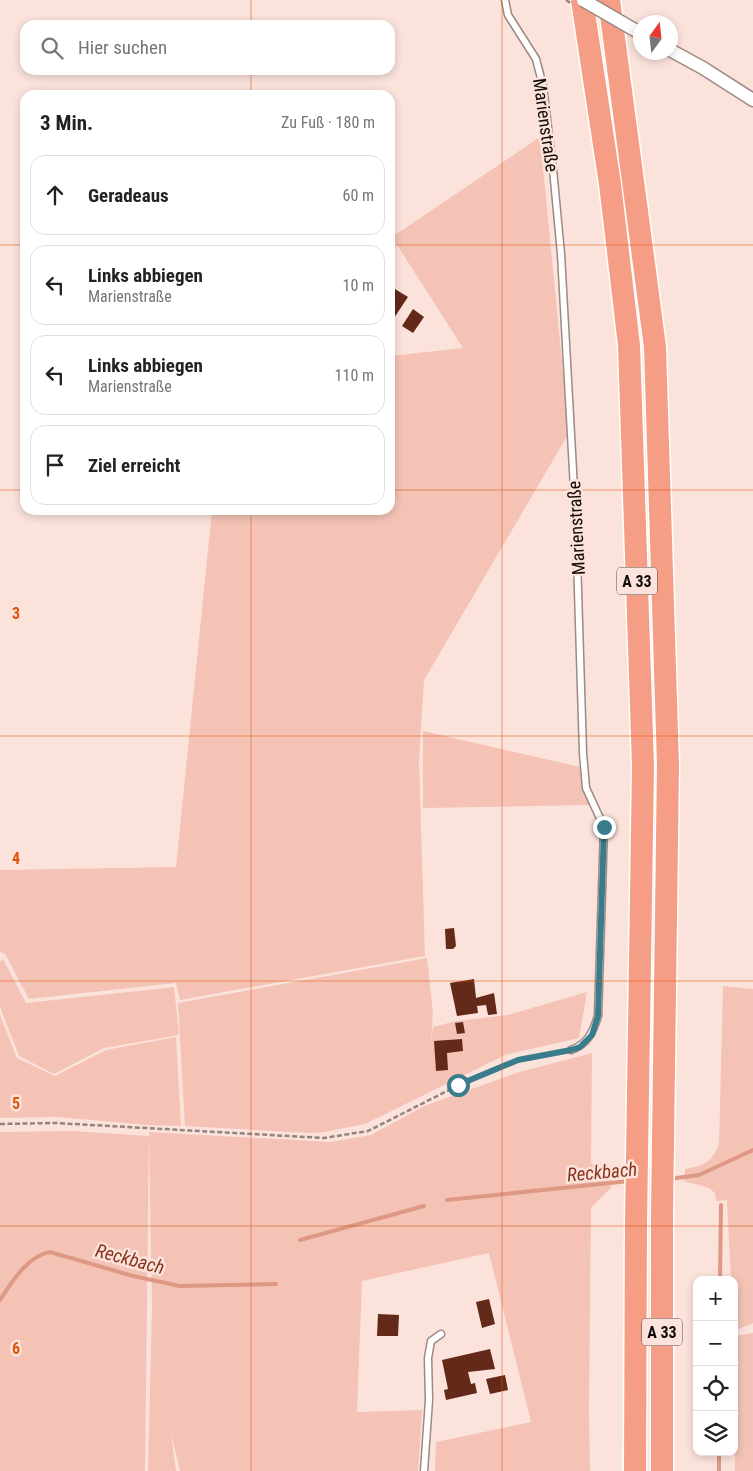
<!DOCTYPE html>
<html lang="de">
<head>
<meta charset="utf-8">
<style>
  :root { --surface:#fff; --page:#f2f2f2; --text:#222; --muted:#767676; --line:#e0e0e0 }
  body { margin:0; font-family:"Roboto Condensed",sans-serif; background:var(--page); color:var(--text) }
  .controls { position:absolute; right:15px; bottom:15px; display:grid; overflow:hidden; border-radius:10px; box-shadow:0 2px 8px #0003 }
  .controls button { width:45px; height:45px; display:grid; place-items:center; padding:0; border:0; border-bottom:1px solid var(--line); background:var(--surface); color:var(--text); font:25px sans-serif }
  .compass { position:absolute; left:633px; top:15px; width:45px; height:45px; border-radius:50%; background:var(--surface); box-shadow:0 2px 8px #0003; rotate:15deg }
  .stop { position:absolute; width:15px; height:15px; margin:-11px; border:4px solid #397c8c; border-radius:50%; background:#fff }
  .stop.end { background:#397c8c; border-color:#fff; box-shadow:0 1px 5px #0008 }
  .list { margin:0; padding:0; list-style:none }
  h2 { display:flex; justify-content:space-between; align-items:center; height:65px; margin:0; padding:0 20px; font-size:21px }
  h2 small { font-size:16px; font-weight:400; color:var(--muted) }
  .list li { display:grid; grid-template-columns:32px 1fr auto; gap:15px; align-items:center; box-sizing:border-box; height:80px; margin:0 10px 10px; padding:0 10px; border:1px solid var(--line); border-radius:15px }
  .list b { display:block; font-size:19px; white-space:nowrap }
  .list p { margin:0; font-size:16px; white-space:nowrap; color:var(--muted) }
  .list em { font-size:16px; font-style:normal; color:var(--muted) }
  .icon { flex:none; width:28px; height:28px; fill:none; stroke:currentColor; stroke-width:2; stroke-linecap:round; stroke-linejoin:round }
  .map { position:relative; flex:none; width:753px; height:1471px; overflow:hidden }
  .search { position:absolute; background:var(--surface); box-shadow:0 2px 8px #0003; left:20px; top:20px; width:375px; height:55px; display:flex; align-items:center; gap:12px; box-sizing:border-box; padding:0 18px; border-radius:15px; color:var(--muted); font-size:19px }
  .panel { position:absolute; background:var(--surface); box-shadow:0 2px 8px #0003; left:20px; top:90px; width:375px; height:425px; border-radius:15px }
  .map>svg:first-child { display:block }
</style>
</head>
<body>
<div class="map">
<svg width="753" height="1471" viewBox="0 0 753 1471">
  <rect width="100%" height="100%" fill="#fbe3dc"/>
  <g fill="#f4c3b6">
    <path d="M 540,137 L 569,433 L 424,680 L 419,760 L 425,956 L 180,1000 L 176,983 L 29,999 L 5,954 L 0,952 L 0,870 L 176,867 L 212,510 L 390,510 L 390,356 L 463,348 L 392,237 Z"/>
    <path d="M 423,731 L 589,769 L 590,805 L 423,808 Z"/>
    <path d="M 427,958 L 433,1012 L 431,1044 L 433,1027 L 456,1021 L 508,1015 L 587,992 L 579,1038 L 505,1055 L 365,1124 L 325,1132 L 308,1133 L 185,1126 L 178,1003 Z"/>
    <path d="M 3,959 L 26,1003 L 174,987 L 179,1035 L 104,1048 L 54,1074 L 19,1056 L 0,1007 L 0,962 Z"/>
    <path d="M 723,986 L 753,989 L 753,1323 L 734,1331 L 734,1280 L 731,1280 L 727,1200 L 716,1201 L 715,1193 L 709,1188 L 684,1181 L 685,1169 C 705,1165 711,1163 719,1144 Z"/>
    <path d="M 0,1015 L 17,1058 L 55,1076 L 106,1050 L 176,1037 L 181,1126 L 148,1125 L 57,1117 L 0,1118 Z"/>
    <path d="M 592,1053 L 591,1163 L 611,1177 L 611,1188 L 591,1208 L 589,1410 L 590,1471 L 435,1471 L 436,1442 L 531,1422 L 489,1253 L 362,1281 L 357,1412 L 422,1410 L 418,1471 L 180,1471 L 171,1433 L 176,1471 L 148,1471 L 152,1307 L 149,1132 L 330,1142 L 371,1135 L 424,1106 L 516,1073 Z"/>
    <path d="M 73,1131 L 149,1136 L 145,1471 L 0,1471 L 0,1132 Z"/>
    <path d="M 753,1333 L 753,1471 L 735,1471 L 734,1336 Z"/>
  </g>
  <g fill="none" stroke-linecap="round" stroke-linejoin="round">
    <g stroke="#de9985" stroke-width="4">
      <path d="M 669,1179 L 699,1175 L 753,1150"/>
      <path d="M 447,1200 L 629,1181"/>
      <path d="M 300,1240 L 424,1206"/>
      <path d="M 720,1280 L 721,1205"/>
      <path d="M 0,1300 C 12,1282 27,1256 50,1252 L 133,1276 L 180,1286 L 276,1284"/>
      <path d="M 719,1452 L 719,1471"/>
    </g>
  </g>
  <g fill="#632919">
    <path d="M 390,286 L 408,297 L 390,324 Z"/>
    <path d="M 413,309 L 424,317 L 413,333 L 402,326 Z"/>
    <path d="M 454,928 L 456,946 L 453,949 L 446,949 L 445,929 Z"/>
    <path d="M 474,979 L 476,998 L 494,993 L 497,1014 L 488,1015 L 486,1005 L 477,1006 L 478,1013 L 457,1016 L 450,983 Z"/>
    <path d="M 463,1022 L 465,1033 L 457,1034 L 455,1023 Z"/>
    <path d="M 462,1039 L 463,1051 L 447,1053 L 448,1070 L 436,1071 L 434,1041 Z"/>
    <path d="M 489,1299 L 495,1324 L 482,1328 L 476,1302 Z"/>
    <path d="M 378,1314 L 399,1315 L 398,1336 L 377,1336 Z"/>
    <path d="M 490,1349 L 495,1369 L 468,1372 L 471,1384 L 475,1383 L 477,1393 L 446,1400 L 444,1390 L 448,1389 L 442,1360 Z"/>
    <path d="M 505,1375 L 508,1390 L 490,1394 L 486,1379 Z"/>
  </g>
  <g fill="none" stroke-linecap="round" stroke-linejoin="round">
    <defs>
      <g id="lane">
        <path d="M 505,0 L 508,15 L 536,59 L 543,86 L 553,169 L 561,254 L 576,525 L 583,753 L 586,788 L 604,827 L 598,1016 C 593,1032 588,1044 571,1050"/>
        <path d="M 424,1471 L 429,1400 L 428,1358 L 431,1341 L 441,1334"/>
      </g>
      <path id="street" d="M 670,50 L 703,68 L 753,100"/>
      <g id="highway">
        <path d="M 582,0 L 610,184 L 629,345 L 643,766 L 636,1223 L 635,1471"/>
        <path d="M 609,0 L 655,347 L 668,765 L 662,1217 L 662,1471"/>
      </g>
    </defs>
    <use href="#lane" stroke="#9e8983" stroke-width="9"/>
    <use href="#street" stroke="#9e8983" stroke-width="15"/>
    <use href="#highway" stroke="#fff" stroke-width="25"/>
    <path stroke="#93837e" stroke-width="2.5" stroke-dasharray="5 2.5" stroke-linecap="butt" d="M 0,1124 L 56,1123 L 324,1138 L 368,1131 L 459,1085 L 518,1060 L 563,1052"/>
    <use href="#lane" stroke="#fff" stroke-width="6"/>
    <use href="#street" stroke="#fff" stroke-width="12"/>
    <use href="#highway" stroke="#f69d85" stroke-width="22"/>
    <defs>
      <path id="street-bridge" d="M 583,0 L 640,33"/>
    </defs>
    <use href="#street-bridge" stroke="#9e8983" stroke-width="15" stroke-linecap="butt"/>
    <path stroke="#93837e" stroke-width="2.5" stroke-dasharray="5 2.5" stroke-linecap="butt" d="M 566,0 L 572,4"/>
    <use href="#street-bridge" stroke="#fff" stroke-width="12"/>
  </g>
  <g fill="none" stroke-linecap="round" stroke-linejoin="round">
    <path stroke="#397c8c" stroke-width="6" d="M 458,1085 L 518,1060 L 571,1050 L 580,1047 L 592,1035 L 598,1016 L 604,827"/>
  </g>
  <path fill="none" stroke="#dd550c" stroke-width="1" stroke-opacity="0.55" d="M 251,0 L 251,25M 502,0 L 502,1471M 251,70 L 251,95M 0,245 L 25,245M 390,245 L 753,245M 0,490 L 25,490M 390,490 L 753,490M 251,510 L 251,1471M 0,736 L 753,736M 0,981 L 753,981M 0,1226 L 753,1226"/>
  <g text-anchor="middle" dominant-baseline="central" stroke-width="5" stroke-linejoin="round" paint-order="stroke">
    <g fill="#fbe3dc" stroke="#574b48" stroke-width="1">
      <rect x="617" y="567.5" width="40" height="27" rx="4"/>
      <rect x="642" y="1318.5" width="40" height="27" rx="4"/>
    </g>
    <g font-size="16" font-weight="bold" fill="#110a08">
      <text x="637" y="581">A 33</text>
      <text x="662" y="1332">A 33</text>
    </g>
    <g font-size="18" fill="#110a08" stroke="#fbe3dc">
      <text transform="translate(546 125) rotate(82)">Marienstraße</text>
      <text transform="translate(576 528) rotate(-93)">Marienstraße</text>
    </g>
    <g font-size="19" font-style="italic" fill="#88351e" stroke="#fbe3dc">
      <text transform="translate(602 1172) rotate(-5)">Reckbach</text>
      <text transform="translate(130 1259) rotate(15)">Reckbach</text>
    </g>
  </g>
  <g font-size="16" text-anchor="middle" font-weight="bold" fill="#dd550c" stroke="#fbe3dc" stroke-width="5" stroke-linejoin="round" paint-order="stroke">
    <text x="16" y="619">3</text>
    <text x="16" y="864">4</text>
    <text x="16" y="1109">5</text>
    <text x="16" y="1354">6</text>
  </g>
</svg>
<div class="controls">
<button>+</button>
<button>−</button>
<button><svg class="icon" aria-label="locate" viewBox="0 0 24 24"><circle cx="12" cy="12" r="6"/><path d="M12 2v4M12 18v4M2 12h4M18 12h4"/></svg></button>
<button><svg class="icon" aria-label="layers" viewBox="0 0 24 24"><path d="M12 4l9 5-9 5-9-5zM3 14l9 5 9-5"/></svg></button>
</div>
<svg class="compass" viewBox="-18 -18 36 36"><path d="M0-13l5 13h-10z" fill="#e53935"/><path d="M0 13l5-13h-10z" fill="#767676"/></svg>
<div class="stop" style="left:458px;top:1085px"></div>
<div class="stop end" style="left:604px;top:827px"></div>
<div class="search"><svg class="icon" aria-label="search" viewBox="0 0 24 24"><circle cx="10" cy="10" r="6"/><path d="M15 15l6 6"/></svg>Hier suchen</div>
<section class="panel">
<h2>3 Min.<small>Zu Fuß · 180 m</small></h2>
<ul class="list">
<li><svg class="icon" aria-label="ahead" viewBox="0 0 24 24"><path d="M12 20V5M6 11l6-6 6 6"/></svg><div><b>Geradeaus</b></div><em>60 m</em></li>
<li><svg class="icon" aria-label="left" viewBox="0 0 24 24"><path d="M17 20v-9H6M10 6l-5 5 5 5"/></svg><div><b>Links abbiegen</b><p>Marienstraße</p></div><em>10 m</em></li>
<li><svg class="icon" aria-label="left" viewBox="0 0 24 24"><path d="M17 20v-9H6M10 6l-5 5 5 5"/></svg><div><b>Links abbiegen</b><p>Marienstraße</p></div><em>110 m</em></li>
<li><svg class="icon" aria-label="arrive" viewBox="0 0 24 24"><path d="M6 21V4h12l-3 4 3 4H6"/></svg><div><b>Ziel erreicht</b></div></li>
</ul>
</section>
</div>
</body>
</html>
